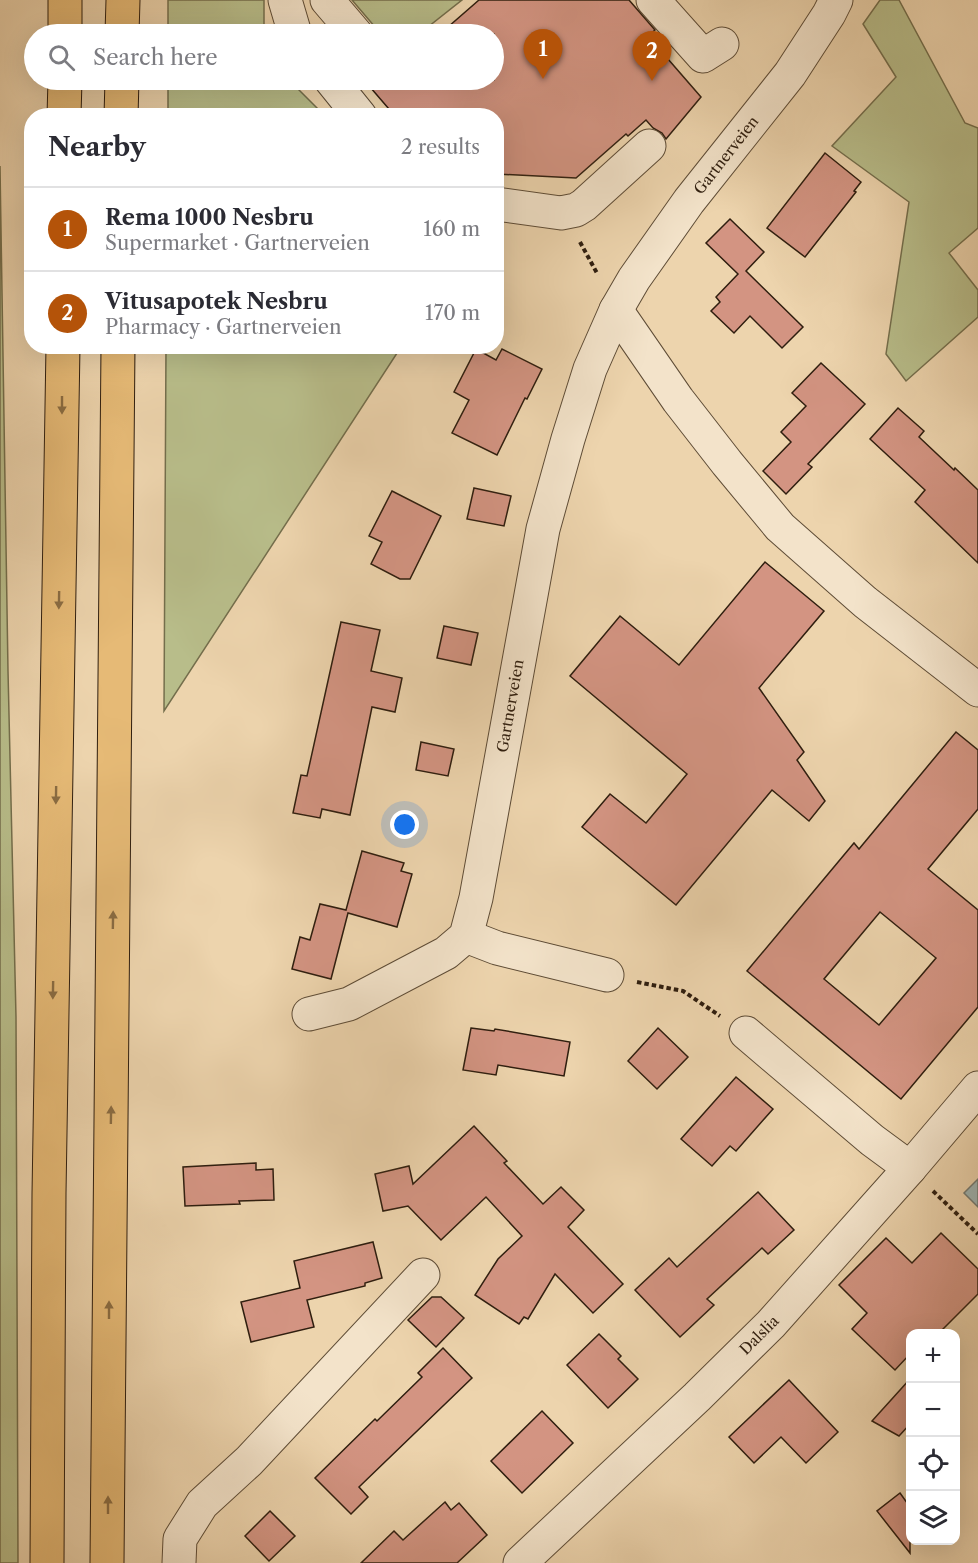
<!DOCTYPE html>
<html lang="en">
<head>
<meta charset="utf-8">
<style>
  :root { --surface:#fff; --page:#f2f2f3; --text:#2b2b33; --muted:#7c7c81; --line:#e1e1e2; --accent:#b45309 }
  body { margin:0; font-family:"Libre Caslon Text",serif; background:var(--page); color:var(--text) }
  .controls { position:absolute; right:18px; bottom:18px; display:grid; overflow:hidden; border-radius:12px; box-shadow:0 6px 24px #0002 }
  .controls button { width:54px; height:54px; display:grid; place-items:center; padding:0; border:0; border-bottom:2px solid var(--line); background:var(--surface); color:var(--text); font:30px sans-serif }
  .you { position:absolute; left:405px; top:825px; width:21px; height:21px; margin:-15px; border:4px solid #fff; border-radius:50%; background:#1a73e8; box-shadow:0 0 0 9px #1a73e833 }
  .badge { display:grid; place-items:center; width:39px; height:39px; border-radius:50%; background:var(--accent); color:#fff; font-size:20px; font-weight:700 }
  .pin { position:absolute; translate:-50% -50px; filter:drop-shadow(0 2px 3px #0008) }
  .pin::after { content:''; position:absolute; top:32px; width:21px; height:18px; background:inherit; clip-path:polygon(0 0,100% 0,50% 100%) }
  .list { margin:0; padding:0; list-style:none }
  h2 { display:flex; justify-content:space-between; align-items:center; height:78px; margin:0; padding:0 24px; font-size:26px }
  h2 small { font-size:20px; font-weight:400; color:var(--muted) }
  .list li { display:grid; grid-template-columns:39px 1fr auto; gap:18px; align-items:center; box-sizing:border-box; height:84px; padding:0 24px; border-top:2px solid var(--line) }
  .list b { display:block; font-size:22px; white-space:nowrap }
  .list p { margin:0; font-size:20px; white-space:nowrap; color:var(--muted) }
  .list em { font-size:20px; font-style:normal; color:var(--muted) }
  .icon { flex:none; width:33px; height:33px; fill:none; stroke:currentColor; stroke-width:2; stroke-linecap:round; stroke-linejoin:round }
  .map { position:relative; flex:none; width:978px; height:1563px; overflow:hidden }
  .search { position:absolute; background:var(--surface); box-shadow:0 6px 24px #0002; left:24px; top:24px; width:480px; height:66px; display:flex; align-items:center; gap:15px; box-sizing:border-box; padding:0 21px; border-radius:33px; color:var(--muted); font-size:22px }
  .panel { position:absolute; background:var(--surface); box-shadow:0 6px 24px #0002; left:24px; top:108px; width:480px; height:246px; border-radius:24px }
  .map>svg:first-child { display:block }
</style>
</head>
<body>
<div class="map">
<svg width="978" height="1563" viewBox="0 0 978 1563">
  <rect width="100%" height="100%" fill="#edd4ad"/>
  <filter id="stains"><feTurbulence type="fractalNoise" baseFrequency=".00333" numOctaves="4"/><feColorMatrix values="0 0 0 0 .2 0 0 0 0 .09 0 0 0 0 .02 0 0 0 .5 -.17"/></filter>
  <radialGradient id="worn" r=".72"><stop offset=".6" stop-color="#630" stop-opacity="0"/><stop offset="1" stop-color="#630" stop-opacity=".3"/></radialGradient>
  <g fill="#b8bd8a" stroke="#746e4c" stroke-width="1.5">
    <rect x="168" y="0" width="96" height="34"/>
    <path d="M 352,0 L 462,0 L 419,34 L 381,34 Z"/>
    <path d="M 880,0 L 899,0 L 965,123 L 978,128 L 978,228 L 949,253 L 978,290 L 978,317 L 906,381 L 886,354 L 909,202 L 832,146 L 896,77 L 863,24 Z"/>
    <path d="M 168,80 L 289,80 L 324,115 L 168,115 Z"/>
    <path d="M 0,166 L 8,671 L 16,1017 L 18,1563 L 0,1563 Z"/>
    <path d="M 166,347 L 401,347 L 164,711 Z"/>
  </g>
  <path fill="#9db5b5" stroke="#717973" stroke-width="1.5" d="M 978,1179 L 978,1207 L 964,1193 Z"/>
  <g fill="#d39482" stroke="#2f1e0f" stroke-width="1.5" fill-rule="evenodd">
    <path d="M 479,0 L 629,0 L 655,30 L 648,36 L 701,97 L 666,139 L 662,133 L 653,128 L 646,120 L 628,136 L 626,134 L 576,178 L 496,174 L 496,116 L 395,116 L 364,80 L 494,80 L 494,34 L 440,34 Z"/>
    <path d="M 825,153 L 861,182 L 854,191 L 856,192 L 805,257 L 767,228 Z"/>
    <path d="M 730,219 L 764,252 L 746,271 L 803,327 L 782,348 L 750,316 L 734,333 L 711,311 L 720,302 L 716,297 L 738,274 L 706,243 Z"/>
    <path d="M 476,349 L 496,360 L 502,349 L 542,369 L 527,399 L 525,398 L 497,455 L 452,433 L 469,400 L 454,392 Z"/>
    <path d="M 821,363 L 865,404 L 808,464 L 812,467 L 786,494 L 763,471 L 791,442 L 781,432 L 806,406 L 792,393 Z"/>
    <path d="M 898,408 L 924,431 L 919,437 L 954,470 L 955,468 L 978,490 L 978,563 L 915,502 L 925,490 L 870,439 Z"/>
    <path d="M 474,488 L 511,496 L 504,526 L 467,519 Z"/>
    <path d="M 392,491 L 441,516 L 410,579 L 400,579 L 371,564 L 382,542 L 369,536 Z"/>
    <path d="M 765,562 L 824,611 L 759,688 L 804,752 L 797,760 L 825,801 L 809,821 L 772,790 L 676,905 L 582,827 L 610,794 L 646,823 L 687,774 L 570,676 L 620,616 L 679,665 Z"/>
    <path d="M 341,622 L 380,630 L 371,671 L 402,678 L 395,712 L 372,707 L 350,815 L 322,809 L 320,818 L 293,813 L 301,775 L 307,776 Z"/>
    <path d="M 444,626 L 478,633 L 471,665 L 437,658 Z"/>
    <path d="M 956,732 L 978,750 L 978,809 L 928,869 L 978,910 L 978,1007 L 901,1099 L 747,971 L 854,843 L 859,849 ZM 880,912 L 936,958 L 879,1025 L 824,979 Z"/>
    <path d="M 421,742 L 454,749 L 448,776 L 416,770 Z"/>
    <path d="M 362,851 L 404,863 L 401,871 L 412,874 L 397,927 L 348,913 L 331,979 L 292,969 L 300,937 L 310,940 L 320,904 L 346,910 Z"/>
    <path d="M 471,1028 L 494,1031 L 495,1029 L 570,1042 L 564,1076 L 498,1065 L 496,1075 L 463,1070 Z"/>
    <path d="M 658,1028 L 688,1057 L 657,1089 L 628,1061 Z"/>
    <path d="M 736,1077 L 773,1109 L 736,1151 L 730,1146 L 712,1166 L 681,1139 Z"/>
    <path d="M 474,1126 L 507,1161 L 504,1163 L 543,1204 L 561,1187 L 584,1210 L 568,1227 L 623,1284 L 593,1313 L 555,1274 L 528,1319 L 524,1317 L 519,1324 L 475,1295 L 498,1259 L 522,1236 L 486,1197 L 441,1240 L 408,1206 L 383,1211 L 375,1174 L 409,1166 L 413,1184 Z"/>
    <path d="M 256,1163 L 256,1170 L 273,1169 L 274,1200 L 239,1201 L 240,1204 L 185,1206 L 183,1167 Z"/>
    <path d="M 758,1192 L 794,1230 L 768,1254 L 762,1248 L 707,1299 L 714,1305 L 680,1337 L 635,1290 L 669,1258 L 677,1267 Z"/>
    <path d="M 941,1233 L 978,1269 L 978,1294 L 938,1334 L 910,1334 L 910,1354 L 895,1370 L 852,1329 L 867,1313 L 839,1285 L 886,1238 L 912,1263 Z"/>
    <path d="M 373,1242 L 382,1278 L 365,1283 L 365,1286 L 307,1300 L 314,1327 L 251,1342 L 241,1302 L 300,1288 L 294,1261 Z"/>
    <path d="M 432,1297 L 441,1297 L 464,1318 L 436,1347 L 408,1320 Z"/>
    <path d="M 599,1334 L 621,1356 L 618,1359 L 638,1379 L 608,1408 L 567,1365 Z"/>
    <path d="M 443,1348 L 472,1378 L 359,1487 L 368,1497 L 351,1514 L 315,1478 L 375,1419 L 377,1421 L 422,1377 L 418,1373 Z"/>
    <path d="M 910,1379 L 910,1424 L 899,1436 L 872,1421 Z"/>
    <path d="M 789,1380 L 838,1432 L 806,1463 L 781,1437 L 754,1463 L 729,1437 Z"/>
    <path d="M 542,1411 L 573,1443 L 522,1493 L 491,1461 Z"/>
    <path d="M 900,1493 L 910,1507 L 910,1553 L 877,1511 Z"/>
    <path d="M 445,1502 L 451,1510 L 459,1503 L 487,1535 L 457,1563 L 361,1563 L 394,1531 L 403,1540 Z"/>
    <path d="M 270,1511 L 295,1536 L 269,1561 L 245,1536 Z"/>
  </g>
  <g fill="none" stroke-linecap="round" stroke-linejoin="round">
    <defs>
      <g id="minor">
        <path d="M 285,0 L 295,34"/>
        <path d="M 327,0 L 356,34"/>
        <path d="M 653,0 L 703,56 L 722,44"/>
        <path d="M 331,80 L 360,116"/>
        <path d="M 496,204 L 561,213 L 576,210 L 584,205 L 649,146"/>
        <path d="M 616,310 L 678,400 L 727,463 L 780,527 L 865,602 L 978,690"/>
        <path d="M 466,936 L 497,948 L 607,975"/>
        <path d="M 309,1014 L 349,1004 L 446,953 L 466,936 L 476,898 L 543,529 L 568,439 L 590,369 L 616,310 L 634,279 L 689,201 L 790,74 L 829,14 L 836,0"/>
        <path d="M 746,1033 L 872,1140 L 910,1168"/>
        <path d="M 179,1563 L 180,1539 L 202,1504 L 249,1461 L 423,1275"/>
        <path d="M 520,1563 L 697,1397 L 771,1324 L 910,1168 L 978,1088"/>
      </g>
      <g id="highway">
        <path d="M 65,34 L 65,0"/>
        <path d="M 122,34 L 123,0"/>
        <path d="M 64,116 L 65,80"/>
        <path d="M 121,116 L 122,80"/>
        <path d="M 47,1563 L 49,1194 L 63,346"/>
        <path d="M 107,1563 L 118,346"/>
      </g>
    </defs>
    <use href="#minor" stroke="#5e4c36" stroke-width="35"/>
    <use href="#highway" stroke="#2f1e0f" stroke-width="35"/>
    <g stroke="#2f1e0f" stroke-width="4" stroke-dasharray="4.5 3" stroke-linecap="butt">
      <path d="M 580,242 L 598,275"/>
      <path d="M 637,982 L 683,991 L 720,1016"/>
      <path d="M 933,1191 L 978,1234"/>
    </g>
    <use href="#minor" stroke="#f3e3ca" stroke-width="33"/>
    <use href="#highway" stroke="#e6ba76" stroke-width="33"/>
  </g>
  <defs><path id="oneway-solid" d="M-6-.8H1V-3.2L6.5 0L1 3.2V.8H-6Z" transform="scale(1.5)"/></defs>
  <g fill="#8a6c42">
    <use href="#oneway-solid" transform="translate(62 405) rotate(90)"/>
    <use href="#oneway-solid" transform="translate(59 600) rotate(91)"/>
    <use href="#oneway-solid" transform="translate(56 795) rotate(91)"/>
    <use href="#oneway-solid" transform="translate(113 920) rotate(-89)"/>
    <use href="#oneway-solid" transform="translate(53 990) rotate(91)"/>
    <use href="#oneway-solid" transform="translate(111 1115) rotate(-89)"/>
    <use href="#oneway-solid" transform="translate(109 1310) rotate(-90)"/>
    <use href="#oneway-solid" transform="translate(108 1505) rotate(-90)"/>
  </g>
  <g text-anchor="middle" dominant-baseline="central" stroke-width="4.5" stroke-linejoin="round" paint-order="stroke">
    <g font-size="15" fill="#2f1e0f" stroke="#f3e3ca">
      <text transform="translate(726 155) rotate(-52)">Gartnerveien</text>
      <text transform="translate(510 706) rotate(-80)">Gartnerveien</text>
      <text transform="translate(759 1335) rotate(-45)">Dalslia</text>
    </g>
  </g>
  <rect width="100%" height="100%" filter="url(#stains)"/>
  <rect width="100%" height="100%" fill="url(#worn)"/>
</svg>
<div class="controls">
<button>+</button>
<button>−</button>
<button><svg class="icon" aria-label="locate" viewBox="0 0 24 24"><circle cx="12" cy="12" r="6"/><path d="M12 2v4M12 18v4M2 12h4M18 12h4"/></svg></button>
<button><svg class="icon" aria-label="layers" viewBox="0 0 24 24"><path d="M12 4l9 5-9 5-9-5zM3 14l9 5 9-5"/></svg></button>
</div>
<div class="you"></div>
<div class="pin badge" style="left:543px;top:79px">1</div>
<div class="pin badge" style="left:652px;top:81px">2</div>
<div class="search"><svg class="icon" aria-label="search" viewBox="0 0 24 24"><circle cx="10" cy="10" r="6"/><path d="M15 15l6 6"/></svg>Search here</div>
<section class="panel">
<h2>Nearby<small>2 results</small></h2>
<ul class="list">
<li><span class="badge">1</span><div><b>Rema 1000 Nesbru</b><p>Supermarket · Gartnerveien</p></div><em>160 m</em></li>
<li><span class="badge">2</span><div><b>Vitusapotek Nesbru</b><p>Pharmacy · Gartnerveien</p></div><em>170 m</em></li>
</ul>
</section>
</div>
</body>
</html>
